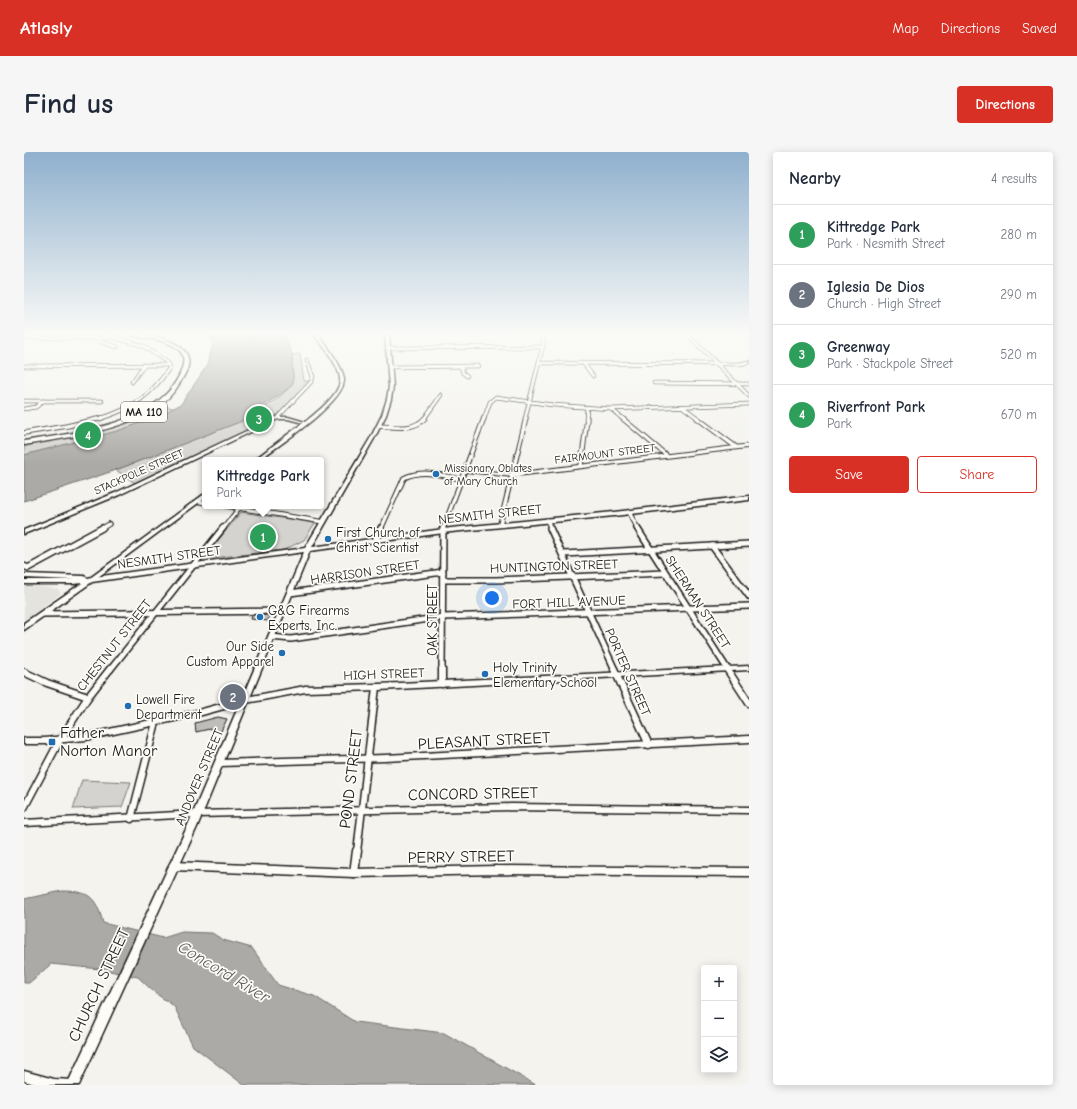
<!DOCTYPE html>
<html lang="en">
<head>
<meta charset="utf-8">
<style>
  :root { --surface:#fff; --page:#f6f6f7; --text:#1f2937; --muted:#747a83; --line:#e0e1e3; --accent:#d93025 }
  body { margin:0; font-family:"Comic Neue",sans-serif; background:var(--page); color:var(--text) }
  .controls { position:absolute; right:12px; bottom:12px; display:grid; overflow:hidden; border-radius:4px; box-shadow:0 2px 10px #0003 }
  .controls button { width:36px; height:36px; display:grid; place-items:center; padding:0; border:0; border-bottom:1px solid var(--line); background:var(--surface); color:var(--text); font:20px sans-serif }
  .you { position:absolute; left:468px; top:446px; width:14px; height:14px; margin:-10px; border:3px solid #fff; border-radius:50%; background:#1a73e8; box-shadow:0 0 0 6px #1a73e833 }
  .badge { display:grid; place-items:center; width:26px; height:26px; border-radius:50%; background:var(--accent); color:#fff; font-size:13px; font-weight:700 }
  .pin { position:absolute; translate:-50% -50%; border:2px solid #fff; box-shadow:0 1px 4px #0006 }
  .popup { position:absolute; left:178px; top:305px; width:122px; height:52px; box-sizing:border-box; display:grid; place-content:center; border-radius:4px; background:var(--surface); filter:drop-shadow(0 1px 3px #0005); font-size:13px; white-space:nowrap; color:var(--muted) }
  .popup b { font-size:15px; color:var(--text) }
  .popup::after { content:''; position:absolute; left:50%; top:100%; margin-left:-8px; border:8px solid transparent; border-top-color:var(--surface) }
  .list { margin:0; padding:0; list-style:none }
  h2 { display:flex; justify-content:space-between; align-items:center; height:52px; margin:0; padding:0 16px; font-size:17px }
  h2 small { font-size:13px; font-weight:400; color:var(--muted) }
  .list li { display:grid; grid-template-columns:26px 1fr auto; gap:12px; align-items:center; box-sizing:border-box; height:60px; padding:0 16px; border-top:1px solid var(--line) }
  .list b { display:block; font-size:15px; white-space:nowrap }
  .list p { margin:0; font-size:13px; white-space:nowrap; color:var(--muted) }
  .list em { font-size:13px; font-style:normal; color:var(--muted) }
  .actions { display:flex; gap:8px; padding:12px 16px }
  .actions a { flex:1; padding:9px 0; border:1px solid var(--accent); border-radius:4px; text-align:center; font-size:14px; color:var(--accent) }
  .actions .main { background:var(--accent); color:#fff }
  .icon { flex:none; width:22px; height:22px; fill:none; stroke:currentColor; stroke-width:2; stroke-linecap:round; stroke-linejoin:round }
  .map { position:relative; flex:none; width:725px; height:933px; overflow:hidden; border-radius:4px }
  header { display:flex; align-items:center; gap:24px; box-sizing:border-box; height:56px; padding:0 20px; background:var(--accent); color:#fff }
  header strong { font-size:19px }
  nav { display:flex; gap:22px; margin-inline-start:auto; font-size:14px }
  .intro { display:flex; align-items:center; justify-content:space-between; box-sizing:border-box; height:96px; padding:0 24px }
  h1 { margin:0; font-size:28px }
  .button { padding:10px 18px; border-radius:4px; background:var(--accent); color:#fff; font-size:14px; font-weight:700 }
  main { display:flex; gap:24px; padding:0 24px }
  aside { flex:1; background:var(--surface); border-radius:4px; box-shadow:0 2px 10px #0003 }
  .map>svg:first-child { display:block }
</style>
</head>
<body>
<header>
<strong>Atlasly</strong>
<nav><a>Map</a><a>Directions</a><a>Saved</a></nav>
</header>
<div class="intro"><h1>Find us</h1><a class="button">Directions</a></div>
<main>
<div class="map">
<svg width="725" height="933" viewBox="0 0 725 933">
  <rect width="100%" height="100%" fill="#f4f3ee"/>
  <filter id="ink" filterUnits="userSpaceOnUse"><feTurbulence type="fractalNoise" baseFrequency=".025" numOctaves="2"/><feDisplacementMap in="SourceGraphic" scale="8" xChannelSelector="R" yChannelSelector="G"/><feConvolveMatrix kernelMatrix="1 2 1 2 8 2 1 2 1" color-interpolation-filters="sRGB"/></filter>
  <g filter="url(#ink)">
    <path fill="#e4e3de" d="M 0,433 L 33,437 L 36,439 L 36,442 L 0,469 Z"/>
    <g fill="#d4d3cf" stroke="#787876">
      <path d="M 276,202 L 280,229 L 287,229 L 253,264 L 111,331 L 92,318 L 218,269 C 235,259 257,247 269,231 L 268,203 Z"/>
      <path d="M 144,255 L 153,257 L 100,277 L 0,307 L 0,295 Z"/>
      <path d="M 217,360 L 290,371 L 291,371 L 280,388 L 260,398 L 179,407 Z"/>
      <path d="M 58,628 L 107,630 L 98,655 L 49,657 Z"/>
    </g>
    <g fill="#abaaa6" stroke="#72716f">
      <path d="M 183,181 L 260,181 L 268,203 L 269,231 L 265,236 L 218,269 L 92,318 L 0,349 L 0,303 L 93,279 L 131,266 L 157,252 L 184,212 L 189,192 Z"/>
      <path d="M 38,739 C 65,739 72,744 79,771 L 139,786 L 158,780 L 188,781 L 199,788 L 228,796 L 254,833 L 290,844 L 331,870 L 420,881 L 512,933 L 220,933 L 169,894 L 150,854 L 131,841 L 114,825 L 76,817 L 27,812 L 5,831 L 0,831 L 0,747 Z"/>
    </g>
    <g fill="#bebdba" stroke="#1c1c1c">
      <path d="M 228,463 L 246,463 L 244,469 L 227,467 Z"/>
      <path d="M 194,565 L 203,567 L 196,581 L 189,579 L 190,576 L 172,580 L 171,571 Z"/>
    </g>
    <g fill="none" stroke-linecap="round" stroke-linejoin="round">
      <defs>
        <g id="minor-far4">
          <path d="M 662,181 L 725,244"/>
          <path d="M 0,186 L 88,186"/>
          <path d="M 74,186 L 77,190 L 93,195"/>
          <path d="M 363,196 L 519,195"/>
          <path d="M 515,211 L 716,212 L 725,210"/>
          <path d="M 560,212 L 569,224"/>
          <path d="M 0,214 L 145,213"/>
          <path d="M 365,215 L 454,214"/>
          <path d="M 437,215 L 439,221 L 443,224"/>
          <path d="M 108,230 L 120,213"/>
          <path d="M 630,231 L 725,232"/>
          <path d="M 0,249 L 78,249"/>
          <path d="M 659,255 L 675,267"/>
          <path d="M 0,257 L 12,255 L 19,249"/>
          <path d="M 587,257 L 599,267"/>
          <path d="M 253,266 L 287,230 L 289,225 L 283,208"/>
          <path d="M 75,267 C 108,257 127,244 146,215 L 144,211 L 119,194 L 76,181"/>
          <path d="M 400,267 L 417,243"/>
          <path d="M 460,267 L 466,250 L 472,245 L 529,253 L 587,257 L 725,252"/>
          <path d="M 501,267 L 520,189 L 517,181"/>
          <path d="M 562,267 L 563,256"/>
        </g>
        <g id="minor-far3">
          <path d="M 598,266 L 642,303"/>
          <path d="M 673,266 L 712,295"/>
          <path d="M 355,274 C 371,275 390,279 401,266"/>
          <path d="M 0,281 L 43,274 L 78,266"/>
          <path d="M 557,314 L 563,266"/>
          <path d="M 440,318 L 487,323 L 725,294"/>
          <path d="M 174,349 L 181,351"/>
          <path d="M 202,354 L 300,370"/>
          <path d="M 605,360 L 614,377"/>
          <path d="M 523,368 L 527,377"/>
          <path d="M 476,372 L 502,266"/>
          <path d="M 77,377 L 85,372"/>
          <path d="M 199,377 L 215,356"/>
          <path d="M 357,377 L 380,326 C 398,317 418,323 436,327"/>
          <path d="M 419,377 L 460,266"/>
        </g>
        <g id="minor-far2">
          <path d="M 526,376 L 591,518"/>
          <path d="M 613,376 L 704,518"/>
          <path d="M 351,389 L 357,376"/>
          <path d="M 688,394 L 725,444"/>
          <path d="M 540,402 L 725,392"/>
          <path d="M 0,414 L 4,416 L 78,376"/>
          <path d="M 419,428 L 472,428 L 641,421"/>
          <path d="M 266,441 L 419,420"/>
          <path d="M 18,462 L 258,459"/>
          <path d="M 247,485 L 267,487 L 419,465 L 725,454"/>
          <path d="M 86,518 L 199,376"/>
          <path d="M 418,518 L 419,376"/>
        </g>
        <g id="minor-far1">
          <path d="M 418,517 L 418,532"/>
          <path d="M 590,517 L 625,593"/>
          <path d="M 703,517 L 725,551"/>
          <path d="M 0,520 L 23,531 L 64,545"/>
          <path d="M 196,611 L 361,606 L 725,587"/>
          <path d="M 0,656 L 36,588 L 64,545 L 86,517"/>
          <path d="M 107,667 L 132,570"/>
          <path d="M 0,671 L 173,662 L 488,655 L 725,658"/>
          <path d="M 333,700 L 352,535"/>
        </g>
        <g id="minor">
          <path d="M 149,714 L 330,721 L 473,718 L 725,720"/>
          <path d="M 330,721 L 333,699"/>
        </g>
        <g id="tertiary">
          <path d="M 288,181 L 292,181 C 300,189 321,217 320,229 C 318,252 254,294 235,308 L 230,308 L 279,271 L 264,267 L 254,267 L 95,343 L 0,382 L 0,378 L 91,341 L 252,265 L 264,265 L 281,270 C 293,260 313,245 316,230 C 318,217 297,190 288,181 Z"/>
          <path d="M 179,343 L 181,343 L 181,346 L 70,428 L 66,428 L 65,427 L 66,426 Z"/>
          <path d="M 725,514 L 725,518 L 355,538 L 281,540 L 222,551 L 178,563 L 62,588 L 20,592 L 0,592 L 0,586 L 20,586 L 62,582 L 178,557 L 222,545 L 281,534 L 355,532 Z"/>
          <path d="M 0,919 L 30,927 L 49,928 L 53,929 L 54,933 L 14,933 L 0,929 Z"/>
        </g>
        <path id="secondary" d="M 361,181 L 365,181 L 369,235 L 367,247 L 362,263 L 351,285 L 288,395 L 427,376 L 590,360 L 725,344 L 725,348 L 590,364 L 427,380 L 286,399 L 173,675 L 55,933 L 43,933 L 164,673 L 280,400 L 68,430 L 0,478 L 0,471 L 58,431 L 49,432 L 0,432 L 0,428 L 50,428 L 0,426 L 0,422 L 60,424 L 63,426 L 281,396 L 347,285 L 358,263 L 363,247 L 365,235 Z"/>
        <path id="primary" d="M 102,181 C 118,181 160,187 164,206 C 166,214 161,222 157,229 C 150,242 140,251 127,259 C 91,280 41,286 0,293 L 0,289 C 43,282 108,275 140,244 C 147,238 152,230 156,222 C 159,214 162,206 156,199 C 142,184 117,189 102,181 Z"/>
      </defs>
      <use href="#minor-far4" stroke="#1c1c1c" stroke-width="4.5"/>
      <use href="#minor-far3" stroke="#1c1c1c" stroke-width="5.5"/>
      <use href="#minor-far2" stroke="#1c1c1c" stroke-width="8"/>
      <use href="#minor-far1" stroke="#1c1c1c" stroke-width="9"/>
      <use href="#minor" stroke="#1c1c1c" stroke-width="11"/>
      <use href="#tertiary" stroke="#1c1c1c" stroke-width="3"/>
      <use href="#secondary" stroke="#1c1c1c" stroke-width="3"/>
      <use href="#primary" stroke="#1c1c1c" stroke-width="3"/>
      <use href="#minor-far4" stroke="#fdfcf7" stroke-width="3"/>
      <use href="#minor-far3" stroke="#fdfcf7" stroke-width="3.5"/>
      <use href="#minor-far2" stroke="#fdfcf7" stroke-width="5"/>
      <use href="#minor-far1" stroke="#fdfcf7" stroke-width="6"/>
      <use href="#minor" stroke="#fdfcf7" stroke-width="8"/>
      <use href="#tertiary" fill="#fdfcf7" fill-rule="evenodd"/>
      <use href="#secondary" fill="#fdfcf7" fill-rule="evenodd"/>
      <use href="#primary" fill="#fdfcf7" fill-rule="evenodd"/>
    </g>
  </g>
  <linearGradient id="sky" x2="0" y2="1"><stop stop-color="#8fb0ce"/><stop offset="0.58" stop-color="#fafaf7"/><stop offset="1" stop-color="#fafaf7" stop-opacity="0"/></linearGradient>
  <rect width="725" height="312" fill="url(#sky)"/>
  <g fill="#1f6fb2" stroke="#fdfcf7" stroke-width="1.5">
    <circle cx="412" cy="322" r="4"/>
    <circle cx="304" cy="387" r="4"/>
    <circle cx="236" cy="465" r="4"/>
    <circle cx="258" cy="501" r="4"/>
    <circle cx="461" cy="522" r="4"/>
    <circle cx="104" cy="554" r="4"/>
    <rect x="24" y="586" width="8" height="8" rx="2"/>
  </g>
  <g text-anchor="middle" dominant-baseline="central" stroke-width="3.5" stroke-linejoin="round" paint-order="stroke">
    <g font-size="11" fill="#1c1c1c" stroke="#fdfcf7">
      <text transform="translate(581 302) rotate(-7)">FAIRMOUNT STREET</text>
      <text transform="translate(115 320) rotate(-24)">STACKPOLE STREET</text>
    </g>
    <g font-size="11" fill="#1c1c1c" stroke="#fdfcf7" text-anchor="start">
      <text x="420" y="316">Missionary Oblates<tspan x="420" dy="13">of Mary Church</tspan></text>
    </g>
    <rect fill="#fdfcf7" stroke="#605f5e" stroke-width="1" x="97" y="250" width="46" height="20" rx="3"/>
    <g font-size="12" font-weight="bold" fill="#1c1c1c">
      <text x="120" y="260">MA 110</text>
    </g>
    <g font-size="13" fill="#1c1c1c" stroke="#fdfcf7">
      <text transform="translate(466 362) rotate(-6)">NESMITH STREET</text>
      <text transform="translate(145 405) rotate(-8)">NESMITH STREET</text>
      <text transform="translate(530 414) rotate(-2)">HUNTINGTON STREET</text>
      <text transform="translate(341 420) rotate(-8)">HARRISON STREET</text>
      <text transform="translate(545 450) rotate(-2)">FORT HILL AVENUE</text>
      <text transform="translate(674 450) rotate(57)">SHERMAN STREET</text>
      <text transform="translate(408 468) rotate(-90)">OAK STREET</text>
      <text transform="translate(90 493) rotate(-52)">CHESTNUT STREET</text>
      <text transform="translate(604 520) rotate(66)">PORTER STREET</text>
      <text transform="translate(360 522) rotate(-2)">HIGH STREET</text>
      <text transform="translate(175 625) rotate(-67)">ANDOVER STREET</text>
    </g>
    <g font-size="13" fill="#1c1c1c" stroke="#fdfcf7" text-anchor="start">
      <text x="312" y="380">First Church of<tspan x="312" dy="15">Christ Scientist</tspan></text>
      <text x="244" y="458">G&amp;G Firearms<tspan x="244" dy="15">Experts, Inc.</tspan></text>
      <text x="250" y="494" text-anchor="end">Our Side<tspan x="250" dy="15">Custom Apparel</tspan></text>
      <text x="469" y="515">Holy Trinity<tspan x="469" dy="15">Elementary School</tspan></text>
      <text x="112" y="547">Lowell Fire<tspan x="112" dy="15">Department</tspan></text>
    </g>
    <g font-size="16" fill="#1c1c1c" stroke="#fdfcf7" text-anchor="start">
      <text x="36" y="581">Father<tspan x="36" dy="18">Norton Manor</tspan></text>
    </g>
    <g font-size="16" fill="#1c1c1c" stroke="#fdfcf7">
      <text transform="translate(460 589) rotate(-3)">PLEASANT STREET</text>
      <text transform="translate(327 627) rotate(-83)">POND STREET</text>
      <text transform="translate(449 642) rotate(-1)">CONCORD STREET</text>
      <text transform="translate(437 705) rotate(-1)">PERRY STREET</text>
      <text transform="translate(75 833) rotate(-65)">CHURCH STREET</text>
    </g>
    <g font-size="17" font-style="italic" fill="#5c5c5a" stroke="#fdfcf7">
      <text transform="translate(200 820) rotate(31)">Concord River</text>
    </g>
  </g>
</svg>
<div class="controls">
<button>+</button>
<button>−</button>
<button><svg class="icon" aria-label="layers" viewBox="0 0 24 24"><path d="M12 4l9 5-9 5-9-5zM3 14l9 5 9-5"/></svg></button>
</div>
<div class="you"></div>
<div class="pin badge" style="left:239px;top:385px;background:#2e9e5b">1</div>
<div class="popup"><b>Kittredge Park</b>Park</div>
<div class="pin badge" style="left:209px;top:545px;background:#6b7280">2</div>
<div class="pin badge" style="left:235px;top:267px;background:#2e9e5b">3</div>
<div class="pin badge" style="left:64px;top:283px;background:#2e9e5b">4</div>
</div>
<aside>
<h2>Nearby<small>4 results</small></h2>
<ul class="list">
<li><span class="badge" style="background:#2e9e5b">1</span><div><b>Kittredge Park</b><p>Park · Nesmith Street</p></div><em>280 m</em></li>
<li><span class="badge" style="background:#6b7280">2</span><div><b>Iglesia De Dios</b><p>Church · High Street</p></div><em>290 m</em></li>
<li><span class="badge" style="background:#2e9e5b">3</span><div><b>Greenway</b><p>Park · Stackpole Street</p></div><em>520 m</em></li>
<li><span class="badge" style="background:#2e9e5b">4</span><div><b>Riverfront Park</b><p>Park</p></div><em>670 m</em></li>
</ul>
<div class="actions"><a class="main">Save</a><a>Share</a></div>
</aside>
</main>
</body>
</html>
